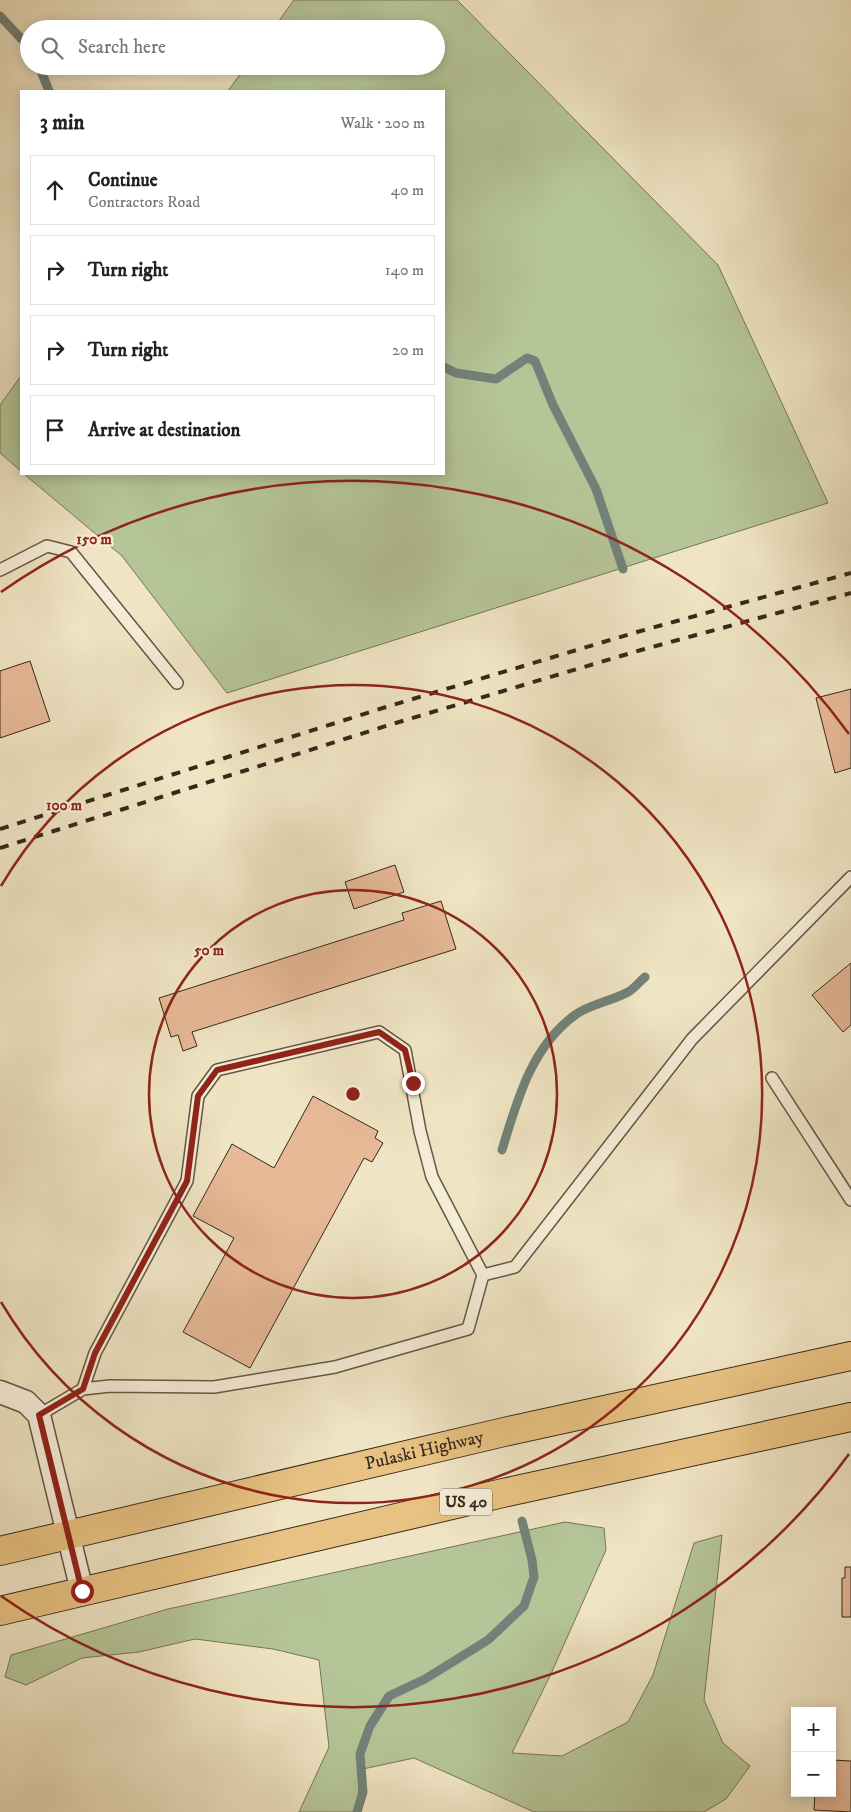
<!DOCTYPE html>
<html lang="en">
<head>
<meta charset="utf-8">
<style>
  :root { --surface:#fff; --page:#f2f2f2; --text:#222; --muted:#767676; --line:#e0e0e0 }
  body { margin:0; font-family:"IM FELL DW Pica",serif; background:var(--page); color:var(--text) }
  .controls { position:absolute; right:15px; bottom:15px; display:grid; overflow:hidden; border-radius:0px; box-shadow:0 2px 12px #0003 }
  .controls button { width:45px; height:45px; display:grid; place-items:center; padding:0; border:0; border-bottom:1px solid var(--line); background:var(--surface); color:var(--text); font:25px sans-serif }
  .stop { position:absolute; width:15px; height:15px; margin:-11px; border:4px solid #8f2418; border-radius:50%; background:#fff }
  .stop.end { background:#8f2418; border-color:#fff; box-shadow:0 1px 5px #0008 }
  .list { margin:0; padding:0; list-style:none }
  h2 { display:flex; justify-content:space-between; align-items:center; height:65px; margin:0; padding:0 20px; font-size:21px }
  h2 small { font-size:16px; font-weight:400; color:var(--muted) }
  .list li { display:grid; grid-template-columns:32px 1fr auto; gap:15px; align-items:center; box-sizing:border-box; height:70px; margin:0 10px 10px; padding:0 10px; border:1px solid var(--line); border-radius:0px }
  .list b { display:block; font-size:19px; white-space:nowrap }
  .list p { margin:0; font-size:16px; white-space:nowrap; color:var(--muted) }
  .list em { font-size:16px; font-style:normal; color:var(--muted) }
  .icon { flex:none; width:28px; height:28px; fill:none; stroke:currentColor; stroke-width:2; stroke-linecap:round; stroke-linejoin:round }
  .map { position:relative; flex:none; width:851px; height:1812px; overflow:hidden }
  .search { position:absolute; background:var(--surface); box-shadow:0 2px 12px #0003; left:20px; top:20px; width:425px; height:55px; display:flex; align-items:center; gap:12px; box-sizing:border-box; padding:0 18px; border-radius:28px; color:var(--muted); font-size:19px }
  .panel { position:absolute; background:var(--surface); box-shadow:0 2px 12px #0003; left:20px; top:90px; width:425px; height:385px; border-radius:0px }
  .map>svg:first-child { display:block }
</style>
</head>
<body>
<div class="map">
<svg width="851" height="1812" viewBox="0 0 851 1812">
  <rect width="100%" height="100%" fill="#efe4c3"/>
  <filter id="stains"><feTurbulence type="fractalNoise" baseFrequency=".004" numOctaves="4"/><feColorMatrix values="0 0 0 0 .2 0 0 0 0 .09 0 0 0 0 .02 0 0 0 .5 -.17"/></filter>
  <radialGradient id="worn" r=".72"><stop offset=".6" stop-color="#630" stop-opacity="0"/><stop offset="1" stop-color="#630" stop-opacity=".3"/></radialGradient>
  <g fill="#b5c597" stroke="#76765a">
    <path d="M 294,0 L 457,0 L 718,265 L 828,503 L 227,693 L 122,556 L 24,474 L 444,474 L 444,91 L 228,91 L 246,66 L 436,66 L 436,29 L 273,29 Z"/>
    <path d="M 21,376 L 21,471 L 0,453 L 0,405 Z"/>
    <path d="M 565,1522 L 604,1528 L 606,1550 L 550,1676 L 512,1753 L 562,1756 L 628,1722 L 653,1675 L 694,1543 L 722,1535 L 704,1700 L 723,1743 L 750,1766 L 726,1799 L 704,1812 L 534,1812 L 414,1758 L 363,1769 L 355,1812 L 299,1812 L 329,1747 L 319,1660 L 273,1649 L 195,1639 L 139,1652 L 82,1658 L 26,1685 L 5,1677 L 11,1655 L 168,1609 Z"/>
  </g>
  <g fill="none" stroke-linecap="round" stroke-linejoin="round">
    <g stroke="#728279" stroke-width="9">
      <path d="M 0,16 L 29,47"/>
      <path d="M 39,66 L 49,91"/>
      <path d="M 444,367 L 456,373 L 496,379 L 527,358 L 535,361 L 553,405 L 596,489 L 623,569"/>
      <path d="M 502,1150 C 517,1101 531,1047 575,1015 C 590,1004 612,1001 628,992 C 634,989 639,982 645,977"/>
      <path d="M 357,1812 L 363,1792 L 360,1754 L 370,1726 L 389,1696 L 425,1679 L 488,1640 L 524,1606 L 534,1577 L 532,1560 L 522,1521"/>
    </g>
  </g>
  <g fill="#e7b997" stroke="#36281d">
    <path d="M 30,661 L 50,721 L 0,738 L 0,671 Z"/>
    <path d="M 851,689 L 851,768 L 835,773 L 816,698 Z"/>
    <path d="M 395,865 L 404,892 L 354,909 L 345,882 Z"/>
    <path d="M 441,901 L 456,949 L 192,1032 L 197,1046 L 183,1051 L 178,1035 L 171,1037 L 159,998 L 404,920 L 402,913 Z"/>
    <path d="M 851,963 L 851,1025 L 843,1032 L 812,995 Z"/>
    <path d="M 313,1096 L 378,1131 L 375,1138 L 383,1143 L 372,1162 L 364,1158 L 250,1368 L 183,1332 L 234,1238 L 193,1216 L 232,1144 L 274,1168 Z"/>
    <path d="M 845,1567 L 851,1567 L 851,1617 L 842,1617 L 842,1578 L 845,1578 Z"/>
    <path d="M 832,1760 L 851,1761 L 851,1812 L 814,1810 L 815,1793 L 832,1793 Z"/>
  </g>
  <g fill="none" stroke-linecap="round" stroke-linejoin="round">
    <defs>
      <g id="service">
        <path d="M 0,570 L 47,546 L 71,552 L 177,683"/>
        <path d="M 772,1078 L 851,1200"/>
        <path d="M 483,1275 L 515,1267 L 692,1039 L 851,877"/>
        <path d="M 39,1415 L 83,1389 L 110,1386 L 214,1387 L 335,1367 L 468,1329 L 483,1275 L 432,1177 L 420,1131 L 405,1050 L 379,1032 L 217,1070 L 198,1096 L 187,1181 L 95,1353 L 83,1389"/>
      </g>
      <path id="minor" d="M 0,1392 L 26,1402 L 39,1415 L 82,1591"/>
      <g id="trunk">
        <path id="s1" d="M 0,1551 L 504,1432 L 851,1356"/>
        <path d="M 0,1611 L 503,1493 L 851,1417"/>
      </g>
    </defs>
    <use href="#service" stroke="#645746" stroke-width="14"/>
    <use href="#minor" stroke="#645746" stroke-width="25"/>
    <use href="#trunk" stroke="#36281d" stroke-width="30"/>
    <use href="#service" stroke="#f5edd8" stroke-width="11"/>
    <use href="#minor" stroke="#f5edd8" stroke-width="22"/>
    <use href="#trunk" stroke="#e8c282" stroke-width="28"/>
    <g stroke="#36281d" stroke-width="4" stroke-dasharray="9 9" stroke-linecap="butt">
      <path d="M 0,829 L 386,707 L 637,632 L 851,573"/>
      <path d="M 0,848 L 389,725 L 641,650 L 851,593"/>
    </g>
  </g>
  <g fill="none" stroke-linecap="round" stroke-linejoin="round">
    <path stroke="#8f2418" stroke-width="6" d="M 82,1591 L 39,1415 L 83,1389 L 95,1353 L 187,1181 L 198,1096 L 217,1070 L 379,1032 L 405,1050 L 413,1083"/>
  </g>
  <g fill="none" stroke="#8f2418" stroke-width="2.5">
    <circle cx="353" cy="1094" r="204"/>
    <path d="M1 886A409 409 0 1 1 1 1302"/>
    <path d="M849 1454A613 613 0 0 1 1 1596M1 592A613 613 0 0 1 849 734"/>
  </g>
  <g text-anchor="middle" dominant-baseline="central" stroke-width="4.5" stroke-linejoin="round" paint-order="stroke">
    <rect fill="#f5edd8" stroke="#6f6355" stroke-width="1" x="440" y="1488.5" width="52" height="27" rx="4"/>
    <g font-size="16" font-weight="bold" fill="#36281d">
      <text x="466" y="1502">US 40</text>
    </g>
    <g font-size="18" fill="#36281d" stroke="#f5edd8">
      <text stroke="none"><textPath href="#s1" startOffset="436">Pulaski Highway</textPath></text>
    </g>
  </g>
  <circle cx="353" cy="1094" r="8" fill="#8f2418" stroke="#f5edd8" stroke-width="2.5"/>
  <g font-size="15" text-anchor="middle" font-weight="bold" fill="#8f2418" stroke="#f5edd8" stroke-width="4.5" stroke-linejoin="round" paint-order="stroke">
    <text x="94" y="544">150 m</text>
    <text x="64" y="810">100 m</text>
    <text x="209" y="955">50 m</text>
  </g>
  <rect width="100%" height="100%" filter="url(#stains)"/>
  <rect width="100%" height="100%" fill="url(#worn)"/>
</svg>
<div class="controls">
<button>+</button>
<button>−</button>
</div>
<div class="stop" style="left:82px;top:1591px"></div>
<div class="stop end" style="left:413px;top:1083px"></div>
<div class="search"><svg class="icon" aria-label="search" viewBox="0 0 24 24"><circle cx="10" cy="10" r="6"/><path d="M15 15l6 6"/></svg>Search here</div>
<section class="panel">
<h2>3 min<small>Walk · 200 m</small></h2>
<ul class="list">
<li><svg class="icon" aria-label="ahead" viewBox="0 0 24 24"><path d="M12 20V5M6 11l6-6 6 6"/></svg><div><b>Continue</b><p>Contractors Road</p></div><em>40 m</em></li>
<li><svg class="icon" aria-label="right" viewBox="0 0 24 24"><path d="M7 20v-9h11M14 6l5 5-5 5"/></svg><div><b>Turn right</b></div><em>140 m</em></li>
<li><svg class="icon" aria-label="right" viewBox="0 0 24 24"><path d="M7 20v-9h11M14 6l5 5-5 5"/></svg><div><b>Turn right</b></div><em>20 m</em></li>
<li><svg class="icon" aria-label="arrive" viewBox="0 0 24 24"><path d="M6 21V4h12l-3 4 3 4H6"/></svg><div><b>Arrive at destination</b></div></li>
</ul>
</section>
</div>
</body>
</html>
